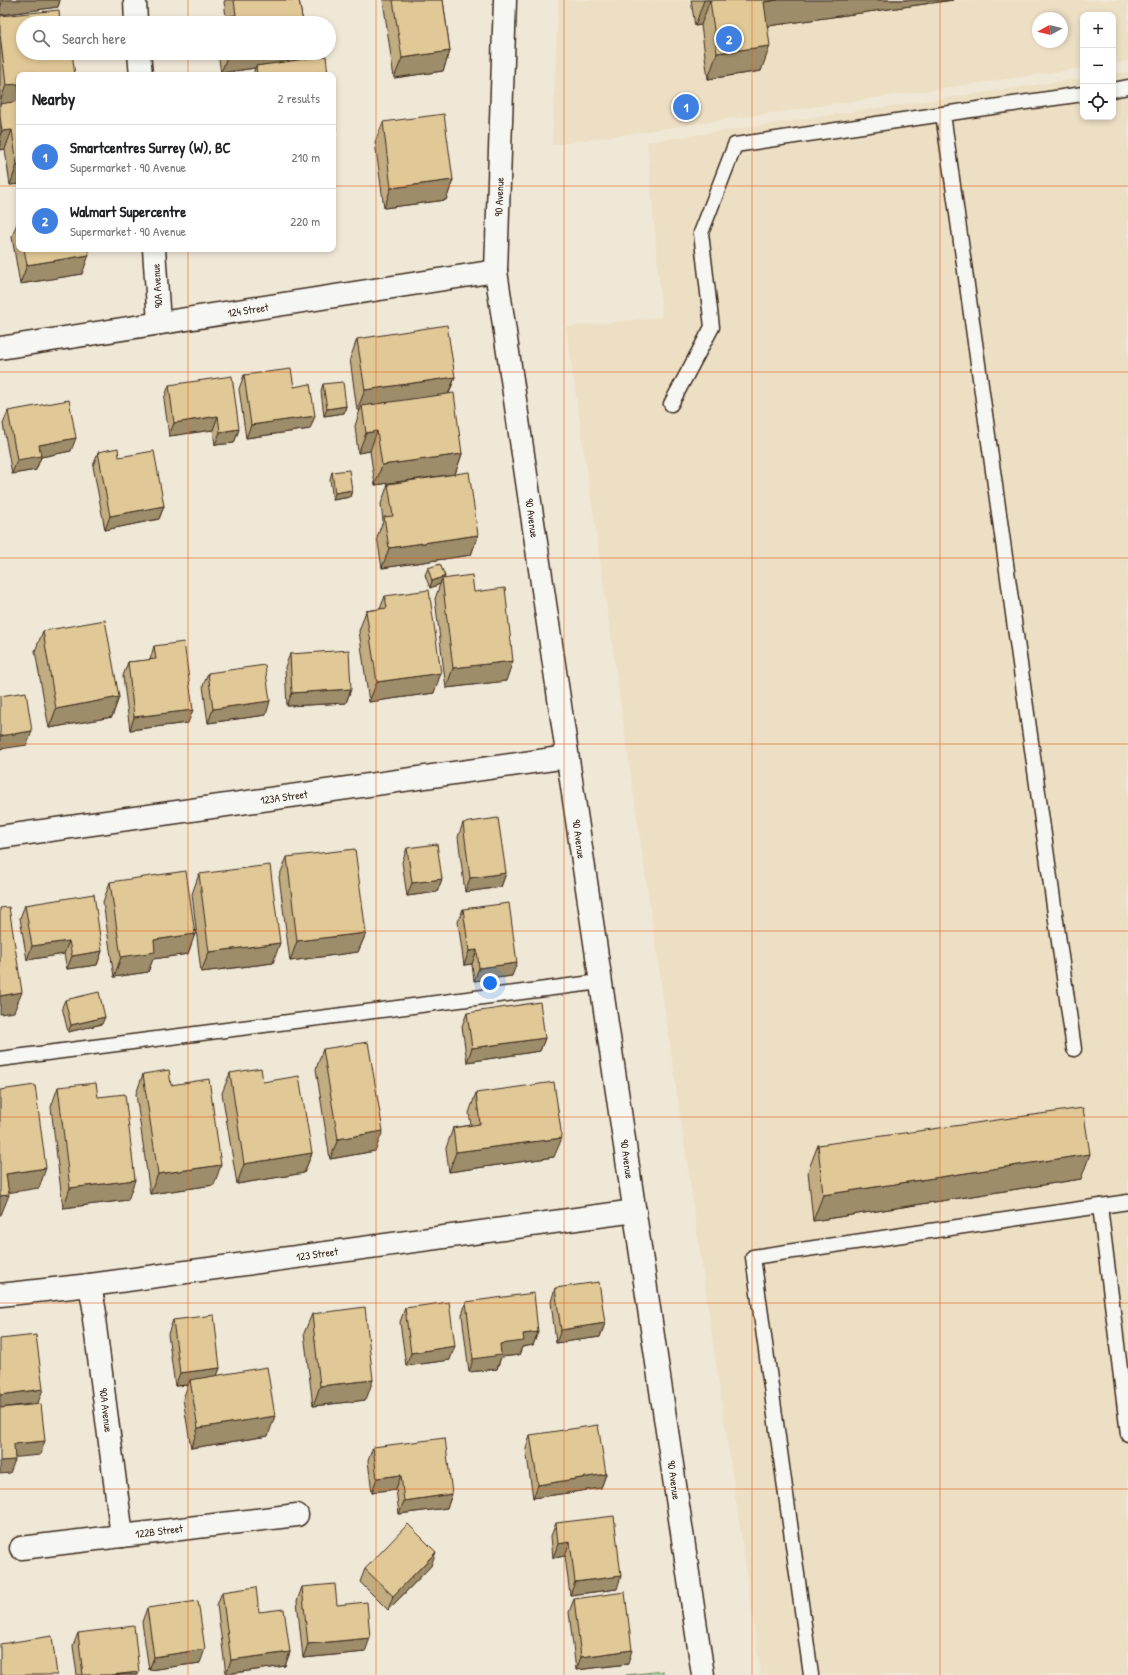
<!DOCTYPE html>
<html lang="en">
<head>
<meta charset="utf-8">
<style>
  :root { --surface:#fff; --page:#f6f6f6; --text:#202124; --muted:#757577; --line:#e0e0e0; --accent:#ea580c }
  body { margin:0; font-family:"Patrick Hand",sans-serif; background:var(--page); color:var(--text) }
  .controls { position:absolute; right:12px; top:12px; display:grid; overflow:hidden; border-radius:8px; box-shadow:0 2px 6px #0003 }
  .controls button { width:36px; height:36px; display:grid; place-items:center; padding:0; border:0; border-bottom:1px solid var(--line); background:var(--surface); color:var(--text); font:20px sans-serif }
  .compass { position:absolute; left:1032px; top:12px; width:36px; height:36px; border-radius:50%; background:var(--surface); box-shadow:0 2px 6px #0003; rotate:262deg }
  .you { position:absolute; left:490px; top:983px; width:14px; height:14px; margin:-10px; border:3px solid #fff; border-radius:50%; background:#1a73e8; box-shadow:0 0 0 6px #1a73e833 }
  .badge { display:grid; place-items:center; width:26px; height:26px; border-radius:50%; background:var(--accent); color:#fff; font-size:13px; font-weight:700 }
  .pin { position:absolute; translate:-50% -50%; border:2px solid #fff; box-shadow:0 1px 4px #0006 }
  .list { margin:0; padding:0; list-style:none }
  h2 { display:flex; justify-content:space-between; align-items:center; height:52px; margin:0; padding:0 16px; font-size:17px }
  h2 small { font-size:13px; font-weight:400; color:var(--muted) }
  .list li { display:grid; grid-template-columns:26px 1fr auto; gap:12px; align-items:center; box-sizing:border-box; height:64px; padding:0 16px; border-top:1px solid var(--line) }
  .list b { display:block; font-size:15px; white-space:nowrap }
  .list p { margin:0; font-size:13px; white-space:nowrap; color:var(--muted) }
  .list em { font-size:13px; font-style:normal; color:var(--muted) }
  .icon { flex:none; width:22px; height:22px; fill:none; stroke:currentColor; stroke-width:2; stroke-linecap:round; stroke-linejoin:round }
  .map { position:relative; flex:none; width:1128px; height:1675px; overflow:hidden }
  .search { position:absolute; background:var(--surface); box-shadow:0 2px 6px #0003; left:16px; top:16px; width:320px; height:44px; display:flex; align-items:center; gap:10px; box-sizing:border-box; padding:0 14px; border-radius:22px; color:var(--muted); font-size:15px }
  .panel { position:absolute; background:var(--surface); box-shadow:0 2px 6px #0003; left:16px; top:72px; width:320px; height:180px; border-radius:8px }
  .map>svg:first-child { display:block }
</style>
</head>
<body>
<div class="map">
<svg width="1128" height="1675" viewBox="0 0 1128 1675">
  <defs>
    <pattern id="grass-dots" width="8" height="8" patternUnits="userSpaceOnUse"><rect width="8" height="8" fill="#a7e0a5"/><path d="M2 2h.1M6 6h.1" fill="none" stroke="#91c08e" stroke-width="1.8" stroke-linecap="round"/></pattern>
  </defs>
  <rect width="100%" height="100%" fill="#f0e8d7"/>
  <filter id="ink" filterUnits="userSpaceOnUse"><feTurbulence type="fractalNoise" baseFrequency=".025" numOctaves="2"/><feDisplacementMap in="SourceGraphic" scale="8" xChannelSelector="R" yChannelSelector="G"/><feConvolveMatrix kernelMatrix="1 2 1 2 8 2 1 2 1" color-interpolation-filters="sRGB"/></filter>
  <g filter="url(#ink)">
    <g fill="#ecdfc4" fill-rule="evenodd">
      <path d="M 558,0 L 1128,0 L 1128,61 L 1113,64 L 1113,15 L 1083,15 L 1083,68 L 552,145 ZM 1038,18 L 1062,18 L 1062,42 L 1038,42 Z"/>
      <path d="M 1128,72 L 1128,1675 L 761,1675 L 566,327 L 662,317 L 647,142 L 1083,78 L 1083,117 L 1113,117 L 1113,74 Z"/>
    </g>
    <path fill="url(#grass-dots)" stroke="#718562" d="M 663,1671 L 663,1675 L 626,1675 Z"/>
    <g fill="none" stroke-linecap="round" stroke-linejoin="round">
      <defs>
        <g id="lane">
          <path d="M 1113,90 L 1128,87"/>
          <path d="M 671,404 L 712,327 L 701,233 L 735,145 L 943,114"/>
          <path d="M 1074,1049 L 943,114 L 1083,94"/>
          <path d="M 0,1059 L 600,982"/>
          <path d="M 1100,1206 L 1128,1434"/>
          <path d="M 811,1675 L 753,1257 L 1128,1202"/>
        </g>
        <g id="street">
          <path d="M 135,0 L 136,23"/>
          <path d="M 505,0 L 496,271 L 703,1675"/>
          <path d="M 139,53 L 141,75"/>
          <path d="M 154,249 L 159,323"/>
          <path d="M 0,348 L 496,271"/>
          <path d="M 0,837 L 567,757"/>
          <path d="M 90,1285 L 95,1313 L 94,1319 L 122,1536"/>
          <path d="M 0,1295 L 90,1285 L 635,1211"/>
          <path d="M 21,1548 L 297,1515"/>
        </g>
      </defs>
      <use href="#lane" stroke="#3b2a1e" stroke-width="17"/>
      <use href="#street" stroke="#3b2a1e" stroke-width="25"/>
      <use href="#lane" stroke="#f6f6f2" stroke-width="14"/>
      <use href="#street" stroke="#f6f6f2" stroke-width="22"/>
    </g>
    <g fill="#c2ad82" stroke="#3b2a1e">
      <path d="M 0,0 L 60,0 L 58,7 L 0,15 Z"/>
      <path d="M 225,0 L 299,0 L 303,23 L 221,23 L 223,17 L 226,17 L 224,2 Z"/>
      <path d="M 383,0 L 443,0 L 450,51 L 443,71 L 394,78 Z"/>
      <path d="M 691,0 L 953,0 L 767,26 L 761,71 L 708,79 L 701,25 L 695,26 Z"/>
      <path d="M 0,16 L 19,75 L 19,184 L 10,185 L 5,149 L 0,150 Z"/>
      <path d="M 218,53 L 302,53 L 299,60 L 328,75 L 253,75 L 255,68 L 221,73 Z"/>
      <path d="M 383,122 L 453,180 L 446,200 L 384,208 L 375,142 Z"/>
      <path d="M 19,218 L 19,249 L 88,249 L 82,274 L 20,284 L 12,237 Z"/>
      <path d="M 357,339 L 455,377 L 449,394 L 462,454 L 455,474 L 375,485 L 370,451 L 358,453 L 355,426 L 360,410 L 357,410 L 350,359 Z"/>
      <path d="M 244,375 L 294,387 L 310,429 L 246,438 L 239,389 Z"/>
      <path d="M 323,384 L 346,406 L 344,413 L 324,416 L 321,391 Z"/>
      <path d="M 169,385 L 239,429 L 234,443 L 215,445 L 213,430 L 169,436 L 164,399 Z"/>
      <path d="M 8,411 L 71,451 L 41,457 L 36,470 L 12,474 L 3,424 Z"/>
      <path d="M 98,452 L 119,457 L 164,506 L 159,519 L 105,530 L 93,466 Z"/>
      <path d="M 332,472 L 352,490 L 350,497 L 333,500 L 330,479 Z"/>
      <path d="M 388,484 L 478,535 L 471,555 L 382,568 L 377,537 L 383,521 L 381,504 Z"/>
      <path d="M 428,568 L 445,576 L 444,579 L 474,592 L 506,681 L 446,688 L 435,599 L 440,584 L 430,588 L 425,575 Z"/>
      <path d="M 385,596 L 434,693 L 369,702 L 359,631 L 366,611 L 380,609 Z"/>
      <path d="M 43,631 L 119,697 L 112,717 L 49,728 L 35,651 Z"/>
      <path d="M 154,646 L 188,723 L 130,730 L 123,676 L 128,662 L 150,660 Z"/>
      <path d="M 290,654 L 351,689 L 346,703 L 287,706 L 285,667 Z"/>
      <path d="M 208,673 L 266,715 L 208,723 L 203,686 Z"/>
      <path d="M 463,823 L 506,873 L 501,887 L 465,892 L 458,837 Z"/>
      <path d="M 407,848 L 442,879 L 437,892 L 407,896 L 402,862 Z"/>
      <path d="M 287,857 L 366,933 L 358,952 L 290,961 L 279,877 Z"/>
      <path d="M 199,874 L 273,963 L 201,972 L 192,894 Z"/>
      <path d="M 110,882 L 188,954 L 153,959 L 148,972 L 114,977 L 103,902 Z"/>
      <path d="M 25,905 L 102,951 L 97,965 L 67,969 L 64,954 L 27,960 L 20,918 Z"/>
      <path d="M 463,909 L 512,976 L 474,981 L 472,964 L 464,965 L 458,922 Z"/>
      <path d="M 65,1000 L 102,1024 L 68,1032 L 62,1007 Z"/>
      <path d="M 467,1013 L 545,1038 L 540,1051 L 467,1062 L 462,1026 Z"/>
      <path d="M 323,1049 L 375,1151 L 330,1159 L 316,1069 Z"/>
      <path d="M 230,1073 L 263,1082 L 312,1153 L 304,1173 L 237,1184 L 222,1093 Z"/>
      <path d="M 143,1074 L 171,1085 L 214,1185 L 150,1194 L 136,1094 Z"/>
      <path d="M 58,1087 L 98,1097 L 128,1200 L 63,1208 L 51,1107 Z"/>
      <path d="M 476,1093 L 554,1157 L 449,1172 L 446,1148 L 453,1128 L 471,1125 L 469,1113 Z"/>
      <path d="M 818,1145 L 1081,1179 L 813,1221 L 808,1171 Z"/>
      <path d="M 555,1288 L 605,1323 L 600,1337 L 556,1343 L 551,1302 Z"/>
      <path d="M 466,1302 L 538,1332 L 533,1345 L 522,1347 L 519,1355 L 501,1357 L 497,1369 L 469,1372 L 462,1315 Z"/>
      <path d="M 405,1308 L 450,1360 L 406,1366 L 400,1322 Z"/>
      <path d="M 312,1314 L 366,1400 L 313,1406 L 304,1333 Z"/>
      <path d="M 173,1320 L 220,1368 L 217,1375 L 268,1436 L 191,1448 L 183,1399 L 188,1385 L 175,1386 L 168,1334 Z"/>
      <path d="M 530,1435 L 606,1474 L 601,1488 L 533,1498 L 526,1449 Z"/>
      <path d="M 373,1447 L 452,1494 L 447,1508 L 399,1514 L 396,1489 L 372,1492 L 368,1461 Z"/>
      <path d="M 556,1523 L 617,1589 L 570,1595 L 565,1556 L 553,1558 L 551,1536 Z"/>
      <path d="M 431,1566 L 388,1610 L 360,1582 L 365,1569 Z"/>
      <path d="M 302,1587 L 337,1605 L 365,1652 L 303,1658 L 297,1601 Z"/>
      <path d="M 222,1592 L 259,1612 L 290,1652 L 285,1666 L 226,1674 L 217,1605 Z"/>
      <path d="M 574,1599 L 628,1664 L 576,1670 L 569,1612 Z"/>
      <path d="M 147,1608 L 200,1663 L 149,1670 L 142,1622 Z"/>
      <path d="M 78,1633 L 138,1675 L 77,1675 L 73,1646 Z"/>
    </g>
    <g fill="#9e8d6a" stroke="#3b2a1e">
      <path d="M 3,0 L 60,0 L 58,7 L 0,15 L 0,8 Z"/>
      <path d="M 704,0 L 710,0 L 701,25 L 695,26 Z"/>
      <path d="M 778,0 L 953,0 L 754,28 L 764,2 Z"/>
      <path d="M 770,46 L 761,71 L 708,79 L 717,53 Z"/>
      <path d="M 450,51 L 443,71 L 394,78 L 402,58 Z"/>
      <path d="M 231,53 L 302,53 L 298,62 L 256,66 L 255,68 L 221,73 L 228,54 Z"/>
      <path d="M 19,84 L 19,103 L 0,105 L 0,102 L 6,85 Z"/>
      <path d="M 333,129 L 336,129 L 333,136 Z"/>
      <path d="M 12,130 L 5,149 L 0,150 L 0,136 L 2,131 Z"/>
      <path d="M 17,165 L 19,165 L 19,184 L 10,185 Z"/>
      <path d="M 453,180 L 446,200 L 384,208 L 391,188 Z"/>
      <path d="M 89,255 L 82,274 L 20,284 L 27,265 Z"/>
      <path d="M 455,377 L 447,397 L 362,406 L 360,410 L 357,410 L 365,390 Z"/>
      <path d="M 346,406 L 344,413 L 324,416 L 327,409 Z"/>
      <path d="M 218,416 L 213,430 L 169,436 L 174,423 Z"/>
      <path d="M 315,416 L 310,429 L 246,438 L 251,425 Z"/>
      <path d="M 239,429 L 234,443 L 215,445 L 220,432 Z"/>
      <path d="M 377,431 L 370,451 L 358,453 L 366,433 Z"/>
      <path d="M 76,438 L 71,451 L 41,457 L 36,470 L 12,474 L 17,460 L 39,445 Z"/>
      <path d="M 462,454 L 455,474 L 375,485 L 382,465 Z"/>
      <path d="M 352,490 L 350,497 L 333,500 L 335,493 Z"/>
      <path d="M 164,506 L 159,519 L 105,530 L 110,516 Z"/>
      <path d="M 478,535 L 471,555 L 382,568 L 389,548 Z"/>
      <path d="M 445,576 L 443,582 L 442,579 L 440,584 L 430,588 L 432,581 Z"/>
      <path d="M 513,661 L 506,681 L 446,688 L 453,668 Z"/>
      <path d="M 441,673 L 434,693 L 369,702 L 377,682 Z"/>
      <path d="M 351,689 L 346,703 L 287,706 L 292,693 Z"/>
      <path d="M 119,697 L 112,717 L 49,728 L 56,709 Z"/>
      <path d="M 270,701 L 266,715 L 208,723 L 213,709 Z"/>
      <path d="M 193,710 L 188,723 L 130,730 L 134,717 Z"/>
      <path d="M 32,731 L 27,745 L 0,749 L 0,736 Z"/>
      <path d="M 506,873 L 501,887 L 465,892 L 470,878 Z"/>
      <path d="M 442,879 L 437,892 L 407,896 L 412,883 Z"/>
      <path d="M 366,933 L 358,952 L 290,961 L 297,941 Z"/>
      <path d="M 195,934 L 188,954 L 153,959 L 148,972 L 114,977 L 121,957 L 154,940 Z"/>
      <path d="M 69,941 L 64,954 L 27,960 L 32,946 Z"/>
      <path d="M 280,943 L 273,963 L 201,972 L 209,952 Z"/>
      <path d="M 477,950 L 472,964 L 464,965 L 469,951 Z"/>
      <path d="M 102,951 L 97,965 L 67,969 L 72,956 Z"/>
      <path d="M 517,963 L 512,976 L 474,981 L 479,968 Z"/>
      <path d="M 22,992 L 14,1012 L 0,1014 L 0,996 Z"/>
      <path d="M 105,1017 L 102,1024 L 68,1032 L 71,1025 Z"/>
      <path d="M 545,1038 L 540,1051 L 467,1062 L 472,1048 Z"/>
      <path d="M 383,1131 L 375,1151 L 330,1159 L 338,1139 Z"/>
      <path d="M 562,1138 L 554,1157 L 449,1172 L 456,1152 Z"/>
      <path d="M 312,1153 L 304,1173 L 237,1184 L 244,1164 Z"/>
      <path d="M 1090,1154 L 1081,1179 L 813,1221 L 823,1195 Z"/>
      <path d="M 221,1165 L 214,1185 L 150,1194 L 158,1174 Z"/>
      <path d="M 46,1168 L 39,1188 L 0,1194 L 6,1174 Z"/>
      <path d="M 135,1180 L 128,1200 L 63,1208 L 70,1188 Z"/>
      <path d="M 9,1195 L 1,1215 L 0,1215 L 0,1196 Z"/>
      <path d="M 605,1323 L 600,1337 L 556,1343 L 561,1330 Z"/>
      <path d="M 538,1332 L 533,1345 L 522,1347 L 519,1355 L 501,1357 L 497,1369 L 469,1372 L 473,1359 L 500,1344 L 523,1334 Z"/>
      <path d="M 455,1346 L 450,1360 L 406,1366 L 411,1353 Z"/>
      <path d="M 220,1368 L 215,1381 L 190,1380 L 188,1385 L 175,1386 L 180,1373 Z"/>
      <path d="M 373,1380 L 366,1400 L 313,1406 L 320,1386 Z"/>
      <path d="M 43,1389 L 38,1403 L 0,1408 L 0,1395 Z"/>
      <path d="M 275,1416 L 268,1436 L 191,1448 L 198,1428 Z"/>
      <path d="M 45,1441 L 40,1455 L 9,1458 L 14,1444 Z"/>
      <path d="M 15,1460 L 10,1473 L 0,1474 L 0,1461 Z"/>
      <path d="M 606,1474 L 601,1488 L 533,1498 L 538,1485 Z"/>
      <path d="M 401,1475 L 396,1489 L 372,1492 L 377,1478 Z"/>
      <path d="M 452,1494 L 447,1508 L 399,1514 L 404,1501 Z"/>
      <path d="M 570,1542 L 565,1556 L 553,1558 L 558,1544 Z"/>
      <path d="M 436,1552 L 431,1566 L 388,1610 L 393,1596 Z"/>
      <path d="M 621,1576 L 617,1589 L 570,1595 L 575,1582 Z"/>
      <path d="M 370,1638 L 365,1652 L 303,1658 L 308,1644 Z"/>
      <path d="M 205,1649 L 200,1663 L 149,1670 L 154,1657 Z"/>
      <path d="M 632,1650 L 628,1664 L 576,1670 L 581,1657 Z"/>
      <path d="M 290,1652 L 285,1666 L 226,1674 L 231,1660 Z"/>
      <path d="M 139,1672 L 138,1675 L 111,1675 Z"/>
    </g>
    <g fill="#e1c997" stroke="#3b2a1e">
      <path d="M 234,0 L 299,0 L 303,23 L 224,23 L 223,17 L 236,15 Z"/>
      <path d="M 393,0 L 443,0 L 450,51 L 402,58 Z"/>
      <path d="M 710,0 L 778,0 L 764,2 L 770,46 L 717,53 Z"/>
      <path d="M 59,10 L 60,23 L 23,23 L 23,53 L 72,53 L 75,75 L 19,75 L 19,84 L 6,85 L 0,34 L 0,16 Z"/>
      <path d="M 326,56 L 328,75 L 257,75 L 256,66 Z"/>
      <path d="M 19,101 L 19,165 L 17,165 L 12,130 L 2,131 L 0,116 L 0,104 Z"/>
      <path d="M 333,109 L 336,129 L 333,129 Z"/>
      <path d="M 444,114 L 453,180 L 391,188 L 383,122 Z"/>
      <path d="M 24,249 L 88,249 L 89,255 L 27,265 Z"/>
      <path d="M 447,325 L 455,377 L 365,390 L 357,339 Z"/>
      <path d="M 291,369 L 294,387 L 310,384 L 315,416 L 251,425 L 244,375 Z"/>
      <path d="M 232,376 L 239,429 L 220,432 L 218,416 L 174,423 L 169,385 Z"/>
      <path d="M 343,382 L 346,406 L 327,409 L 323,384 Z"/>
      <path d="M 454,393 L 462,454 L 382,465 L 377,431 L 366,433 L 362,406 Z"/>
      <path d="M 69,400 L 76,438 L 39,445 L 41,456 L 17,460 L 8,411 Z"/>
      <path d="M 118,448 L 119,457 L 154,451 L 164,506 L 110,516 L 98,452 Z"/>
      <path d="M 349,470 L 352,490 L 335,493 L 332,472 Z"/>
      <path d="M 469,472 L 478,535 L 389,548 L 384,517 L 393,516 L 388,484 Z"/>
      <path d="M 440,564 L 445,576 L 432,581 L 428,568 Z"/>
      <path d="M 472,575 L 474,592 L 505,588 L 513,661 L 453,668 L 442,579 Z"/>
      <path d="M 429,590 L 441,673 L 377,682 L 366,611 L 387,608 L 385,596 Z"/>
      <path d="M 105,620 L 119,697 L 56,709 L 43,631 Z"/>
      <path d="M 184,642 L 193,710 L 134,717 L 128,662 L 156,659 L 154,646 Z"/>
      <path d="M 349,650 L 351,689 L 292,693 L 290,654 Z"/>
      <path d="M 265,665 L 270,701 L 213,709 L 208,673 Z"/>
      <path d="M 26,692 L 32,731 L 0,736 L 0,696 Z"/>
      <path d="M 498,818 L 506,873 L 470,878 L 463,823 Z"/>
      <path d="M 437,844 L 442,879 L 412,883 L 407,848 Z"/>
      <path d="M 355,849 L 366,933 L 297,941 L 287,857 Z"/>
      <path d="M 270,865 L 280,943 L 209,952 L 199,874 Z"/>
      <path d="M 186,871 L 195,934 L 154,940 L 155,952 L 121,957 L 110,882 Z"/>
      <path d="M 94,894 L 102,951 L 72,956 L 69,941 L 32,946 L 25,905 Z"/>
      <path d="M 509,903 L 517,963 L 479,968 L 477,950 L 469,951 L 463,909 Z"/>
      <path d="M 9,907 L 22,992 L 0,996 L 0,908 Z"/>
      <path d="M 99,992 L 105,1017 L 71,1025 L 65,1000 Z"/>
      <path d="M 540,1002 L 545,1038 L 472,1048 L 467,1013 Z"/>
      <path d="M 368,1042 L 383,1131 L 338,1139 L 323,1049 Z"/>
      <path d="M 261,1068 L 263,1082 L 299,1076 L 312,1153 L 244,1164 L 230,1073 Z"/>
      <path d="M 169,1070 L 171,1085 L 209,1079 L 221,1165 L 158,1174 L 143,1074 Z"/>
      <path d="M 554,1082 L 562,1138 L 456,1152 L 453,1128 L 480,1124 L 476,1093 Z"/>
      <path d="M 96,1083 L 98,1097 L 125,1094 L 135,1180 L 70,1188 L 58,1087 Z"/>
      <path d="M 35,1085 L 46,1168 L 6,1174 L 9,1195 L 0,1196 L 0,1090 Z"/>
      <path d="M 1083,1108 L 1090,1154 L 823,1195 L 818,1145 Z"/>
      <path d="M 599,1282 L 605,1323 L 561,1330 L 555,1288 Z"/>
      <path d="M 534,1293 L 538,1332 L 523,1334 L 524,1341 L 500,1344 L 501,1355 L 473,1359 L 466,1302 Z"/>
      <path d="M 449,1302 L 455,1346 L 411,1353 L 405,1308 Z"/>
      <path d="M 365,1307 L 373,1380 L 320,1386 L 312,1314 Z"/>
      <path d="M 214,1315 L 220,1368 L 180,1373 L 173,1320 Z"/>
      <path d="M 36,1335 L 43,1389 L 0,1395 L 0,1339 Z"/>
      <path d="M 267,1367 L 275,1416 L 198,1428 L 190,1380 Z"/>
      <path d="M 41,1404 L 45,1441 L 14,1444 L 15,1460 L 0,1461 L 0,1408 Z"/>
      <path d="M 598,1425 L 606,1474 L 538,1485 L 530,1435 Z"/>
      <path d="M 445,1438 L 452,1494 L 404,1501 L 401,1475 L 377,1478 L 373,1447 Z"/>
      <path d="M 614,1516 L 621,1576 L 575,1582 L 570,1542 L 558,1544 L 556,1523 Z"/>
      <path d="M 408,1524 L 436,1552 L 393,1596 L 365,1569 Z"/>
      <path d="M 335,1584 L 337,1605 L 367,1602 L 370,1638 L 308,1644 L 302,1587 Z"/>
      <path d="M 256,1587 L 259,1612 L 284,1609 L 290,1652 L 231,1660 L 222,1592 Z"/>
      <path d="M 625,1592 L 632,1650 L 581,1657 L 574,1599 Z"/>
      <path d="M 198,1601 L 205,1649 L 154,1657 L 147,1608 Z"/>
      <path d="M 134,1626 L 139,1672 L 111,1675 L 83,1675 L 78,1633 Z"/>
      <path d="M 52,1636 L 57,1675 L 0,1675 L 0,1644 Z"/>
    </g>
  </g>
  <path fill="none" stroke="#df570d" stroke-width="1" stroke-opacity="0.55" d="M 188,0 L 188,23M 376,0 L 376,1675M 564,0 L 564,1675M 752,0 L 752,1675M 940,0 L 940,1675M 188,53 L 188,75M 0,186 L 19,186M 333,186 L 1128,186M 188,249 L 188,1675M 0,372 L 1128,372M 0,558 L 1128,558M 0,744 L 1128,744M 0,931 L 1128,931M 0,1117 L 1128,1117M 0,1303 L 1128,1303M 0,1489 L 1128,1489"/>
  <g text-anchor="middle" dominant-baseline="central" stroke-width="3" stroke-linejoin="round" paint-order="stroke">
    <g font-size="11" fill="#3b2a1e" stroke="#f6f6f2">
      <text transform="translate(499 197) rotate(-88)">90 Avenue</text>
      <text transform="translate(157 286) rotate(-94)">90A Avenue</text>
      <text transform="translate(248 310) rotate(-9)">124 Street</text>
      <text transform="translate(532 518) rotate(82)">90 Avenue</text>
      <text transform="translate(284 797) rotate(-8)">123A Street</text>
      <text transform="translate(579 839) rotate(82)">90 Avenue</text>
      <text transform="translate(627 1159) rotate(82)">90 Avenue</text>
      <text transform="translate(317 1254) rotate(-8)">123 Street</text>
      <text transform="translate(106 1410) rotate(83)">90A Avenue</text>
      <text transform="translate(674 1480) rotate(82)">90 Avenue</text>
      <text transform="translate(159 1531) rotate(-7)">122B Street</text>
    </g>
  </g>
</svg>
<div class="controls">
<button>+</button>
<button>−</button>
<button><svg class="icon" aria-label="locate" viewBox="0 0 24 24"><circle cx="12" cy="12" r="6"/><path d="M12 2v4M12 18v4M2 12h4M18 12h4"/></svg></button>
</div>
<svg class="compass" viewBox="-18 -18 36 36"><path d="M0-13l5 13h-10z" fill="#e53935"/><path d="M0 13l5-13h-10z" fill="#757577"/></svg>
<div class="you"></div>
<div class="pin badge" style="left:686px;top:107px;background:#3f7fe0">1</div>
<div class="pin badge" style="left:729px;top:39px;background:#3f7fe0">2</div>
<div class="search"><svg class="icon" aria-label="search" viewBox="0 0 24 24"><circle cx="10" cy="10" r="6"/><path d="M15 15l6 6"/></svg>Search here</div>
<section class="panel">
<h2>Nearby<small>2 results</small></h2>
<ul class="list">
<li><span class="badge" style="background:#3f7fe0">1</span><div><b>Smartcentres Surrey (W), BC</b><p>Supermarket · 90 Avenue</p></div><em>210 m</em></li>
<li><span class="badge" style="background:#3f7fe0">2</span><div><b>Walmart Supercentre</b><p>Supermarket · 90 Avenue</p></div><em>220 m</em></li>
</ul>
</section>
</div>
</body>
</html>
